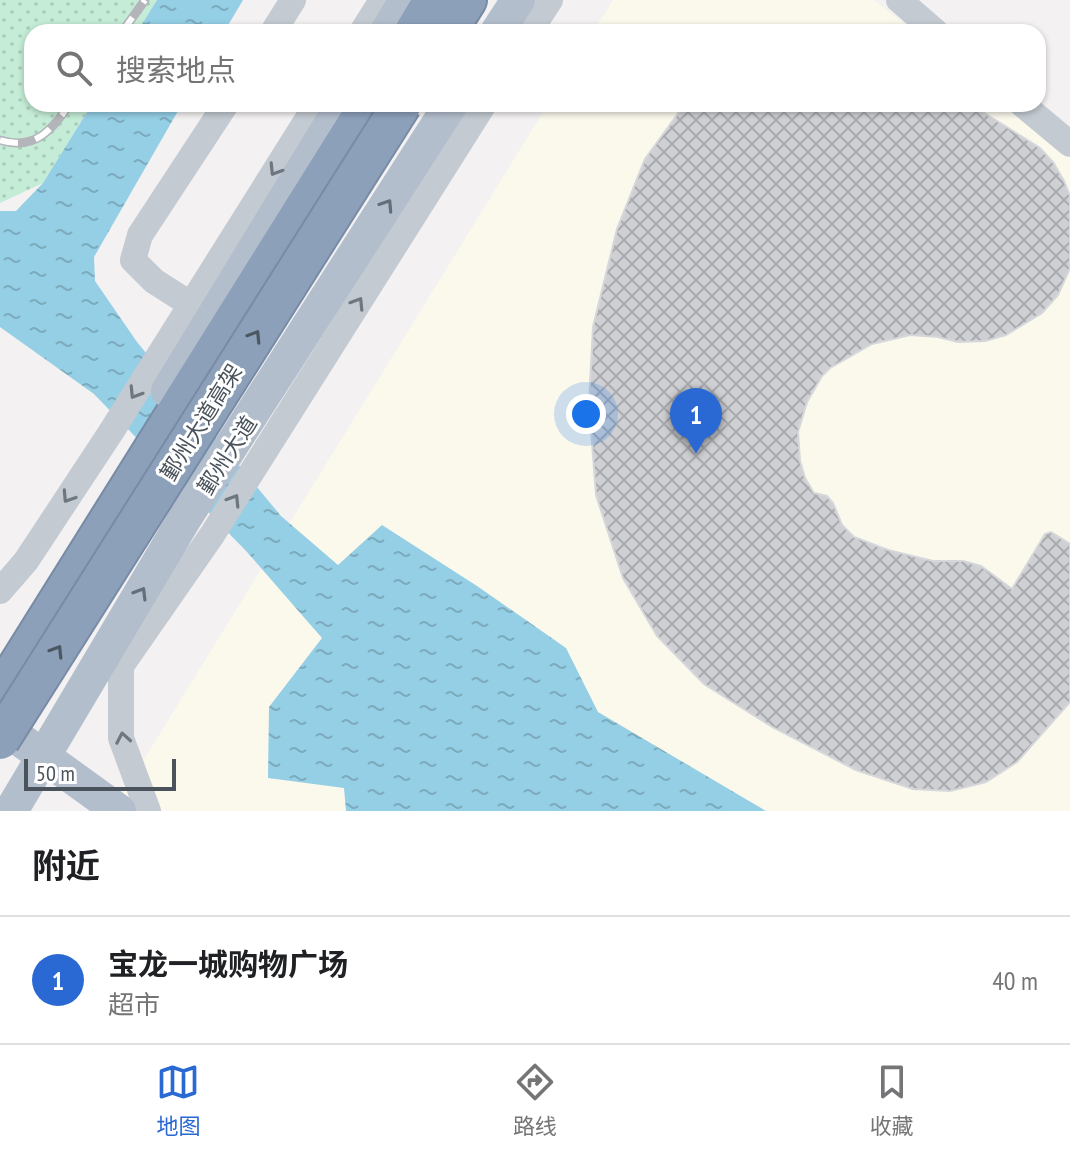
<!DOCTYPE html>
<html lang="zh">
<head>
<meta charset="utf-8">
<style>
  :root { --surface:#fff; --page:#f2f2f2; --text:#202124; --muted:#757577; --line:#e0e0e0; --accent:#2a69d4 }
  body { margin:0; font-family:"PT Sans Narrow","Noto Sans SC",sans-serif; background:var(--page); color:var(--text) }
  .scale { position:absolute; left:24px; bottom:20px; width:152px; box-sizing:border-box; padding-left:8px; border:4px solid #4a535c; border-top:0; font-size:22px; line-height:28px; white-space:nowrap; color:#4a535c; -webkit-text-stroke:6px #fff; paint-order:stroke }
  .you { position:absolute; left:586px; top:414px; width:28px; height:28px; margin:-20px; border:6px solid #fff; border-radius:50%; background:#1a73e8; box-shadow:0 0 0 12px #1a73e833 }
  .badge { display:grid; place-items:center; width:52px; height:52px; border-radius:50%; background:var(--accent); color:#fff; font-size:26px; font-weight:700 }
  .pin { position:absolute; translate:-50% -66px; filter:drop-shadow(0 2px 4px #0008) }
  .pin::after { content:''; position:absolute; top:42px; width:28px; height:24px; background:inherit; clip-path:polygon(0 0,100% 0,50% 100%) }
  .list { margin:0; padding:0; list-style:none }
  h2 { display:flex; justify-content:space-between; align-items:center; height:104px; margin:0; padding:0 32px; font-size:34px }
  h2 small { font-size:26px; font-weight:400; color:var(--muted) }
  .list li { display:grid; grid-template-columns:52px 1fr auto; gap:24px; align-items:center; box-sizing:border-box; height:128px; padding:0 32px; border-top:2px solid var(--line) }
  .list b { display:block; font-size:30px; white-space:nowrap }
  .list p { margin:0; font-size:26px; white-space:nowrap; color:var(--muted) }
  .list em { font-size:26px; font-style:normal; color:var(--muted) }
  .icon { flex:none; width:44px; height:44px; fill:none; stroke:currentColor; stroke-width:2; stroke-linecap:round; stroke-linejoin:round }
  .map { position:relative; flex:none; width:1070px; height:811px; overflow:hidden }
  .search { position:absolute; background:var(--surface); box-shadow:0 2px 6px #0004; left:24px; right:24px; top:24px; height:88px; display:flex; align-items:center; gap:20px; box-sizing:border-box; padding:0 28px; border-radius:24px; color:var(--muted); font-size:30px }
  .sheet { height:232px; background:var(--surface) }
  nav { display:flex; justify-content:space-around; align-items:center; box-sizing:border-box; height:112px; border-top:2px solid var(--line); background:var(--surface); font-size:22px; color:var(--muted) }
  nav a { display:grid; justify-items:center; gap:4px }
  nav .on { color:var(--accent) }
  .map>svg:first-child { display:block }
</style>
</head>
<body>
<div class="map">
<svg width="1070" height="811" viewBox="0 0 1070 811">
  <defs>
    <pattern id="park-dots" width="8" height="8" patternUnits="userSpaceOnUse" patternTransform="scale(2)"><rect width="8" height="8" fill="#c4ecd6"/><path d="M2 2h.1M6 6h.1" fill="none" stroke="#aaccba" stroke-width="1.8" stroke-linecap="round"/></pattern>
    <pattern id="water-ripples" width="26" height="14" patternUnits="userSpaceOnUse" patternTransform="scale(2)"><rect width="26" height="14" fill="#95cfe5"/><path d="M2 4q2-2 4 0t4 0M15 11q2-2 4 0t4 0" fill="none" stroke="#7cabbd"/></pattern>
    <pattern id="building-cross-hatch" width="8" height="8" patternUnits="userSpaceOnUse" patternTransform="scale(2)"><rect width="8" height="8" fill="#ced0d4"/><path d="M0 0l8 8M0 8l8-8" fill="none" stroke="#a9abaf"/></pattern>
  </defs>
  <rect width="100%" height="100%" fill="#f3f1f1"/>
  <g fill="#fbf8ec">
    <path d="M 613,0 L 874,0 L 915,32 L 593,32 Z"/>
    <path d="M 548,104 L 1006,104 L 1070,155 L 1070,811 L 112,811 Z"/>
  </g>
  <path fill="url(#park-dots)" d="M 0,0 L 157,0 L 137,32 L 32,32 L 32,104 L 92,104 L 43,183 L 0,203 Z"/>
  <g fill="url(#water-ripples)">
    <path d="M 157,0 L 243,0 L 224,32 L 137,32 Z"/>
    <path d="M 92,104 L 182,104 L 94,257 L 95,281 L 137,342 L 281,516 L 338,565 L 382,525 L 477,586 L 566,648 L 598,712 L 766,811 L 346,811 L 344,788 L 268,778 L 269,707 L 322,638 L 247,552 L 94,394 L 0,327 L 0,211 L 16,211 L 43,183 Z"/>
  </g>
  <path fill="url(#building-cross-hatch)" stroke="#d5d7db" stroke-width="2" d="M 685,104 L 970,104 L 1040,148 L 1053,162 L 1064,181 L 1070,196 L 1070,268 L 1058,295 L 1042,313 L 1006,335 L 985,341 L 958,342 L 938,337 L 910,335 L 872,344 L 830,368 L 822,376 L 807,402 L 798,432 L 800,461 L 805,478 L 814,493 L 827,496 L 833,503 L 842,525 L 854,537 L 888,550 L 933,561 L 963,561 L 981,566 L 1012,589 L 1045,534 L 1051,532 L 1070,544 L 1070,702 L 1017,762 L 986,782 L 950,791 L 913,789 L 856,770 L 774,728 L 704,684 L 657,636 L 623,578 L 596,495 L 589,404 L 593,327 L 617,229 L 645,159 Z"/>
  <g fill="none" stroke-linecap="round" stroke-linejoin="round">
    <defs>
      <g id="highway">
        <path d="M 414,32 L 433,0"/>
        <path d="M 447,32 L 467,0"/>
        <path d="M 0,694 L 369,104"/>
      </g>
    </defs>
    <use href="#highway" stroke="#788ba6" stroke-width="42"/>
    <g stroke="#c3cad1" stroke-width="26">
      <path d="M 899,0 L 936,32"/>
      <path d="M 273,32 L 293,0"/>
      <path d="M 362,32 L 382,0"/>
      <path d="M 529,32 L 550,0"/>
      <path d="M 1022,104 L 1070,144"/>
      <path d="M 190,304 L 154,281 L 133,260 L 140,235 L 226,104"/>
      <path d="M 0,591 L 26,561 L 111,432 L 317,104"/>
      <path d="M 148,811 L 121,738 L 121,666 L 212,535 L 484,104"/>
    </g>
    <g stroke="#b3becd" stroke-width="34">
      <path d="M 387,32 L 406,0"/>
      <path d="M 497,32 L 518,0"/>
      <path d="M 168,391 L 343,104"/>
      <path d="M 0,725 L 119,811"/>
      <path d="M 11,811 L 185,518 L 451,104"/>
    </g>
    <use href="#highway" stroke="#8da0ba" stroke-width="38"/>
    <defs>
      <g id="rail">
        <path d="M 122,32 L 145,0"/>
        <path d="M 0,140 C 36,151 51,130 70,104"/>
      </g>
    </defs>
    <use href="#rail" stroke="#b3b5ba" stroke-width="9"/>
    <use href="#rail" stroke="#fff" stroke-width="6" stroke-dasharray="18" stroke-linecap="butt"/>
    <defs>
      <path id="highway-bridge" d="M 0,740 L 402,104"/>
    </defs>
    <use href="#highway-bridge" stroke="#788ba6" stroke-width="42" stroke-linecap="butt"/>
    <use href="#highway-bridge" stroke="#8da0ba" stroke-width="38"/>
  </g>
  <defs><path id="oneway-chevron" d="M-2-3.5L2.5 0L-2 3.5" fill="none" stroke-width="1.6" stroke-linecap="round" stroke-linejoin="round" transform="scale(2)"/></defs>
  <g stroke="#6e777f">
    <use href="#oneway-chevron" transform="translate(275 170) rotate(122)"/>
    <use href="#oneway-chevron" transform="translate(358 303) rotate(-58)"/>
    <use href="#oneway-chevron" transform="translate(135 393) rotate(122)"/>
    <use href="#oneway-chevron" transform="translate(68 497) rotate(123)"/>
    <use href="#oneway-chevron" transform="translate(234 500) rotate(-58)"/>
    <use href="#oneway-chevron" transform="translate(123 738) rotate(-100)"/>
  </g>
  <g stroke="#646e78">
    <use href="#oneway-chevron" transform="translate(387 205) rotate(-57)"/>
    <use href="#oneway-chevron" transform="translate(141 593) rotate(-59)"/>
  </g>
  <g stroke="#4d5761">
    <use href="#oneway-chevron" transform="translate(255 336) rotate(-58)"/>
    <use href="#oneway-chevron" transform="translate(57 651) rotate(-58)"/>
  </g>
  <g text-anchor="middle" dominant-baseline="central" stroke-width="6" stroke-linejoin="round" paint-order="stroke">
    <g font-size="22" fill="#4a535c" stroke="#fff">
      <text transform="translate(201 422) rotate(-58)">鄞州大道高架</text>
      <text transform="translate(227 455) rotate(-57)">鄞州大道</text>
    </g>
  </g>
</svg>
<div class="scale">50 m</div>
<div class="you"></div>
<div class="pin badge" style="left:696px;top:454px">1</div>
<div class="search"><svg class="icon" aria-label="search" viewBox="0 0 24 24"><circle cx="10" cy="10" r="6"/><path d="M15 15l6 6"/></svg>搜索地点</div>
</div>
<section class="sheet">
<h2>附近<small></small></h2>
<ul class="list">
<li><span class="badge">1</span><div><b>宝龙一城购物广场</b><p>超市</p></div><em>40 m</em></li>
</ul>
</section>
<nav>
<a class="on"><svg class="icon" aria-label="map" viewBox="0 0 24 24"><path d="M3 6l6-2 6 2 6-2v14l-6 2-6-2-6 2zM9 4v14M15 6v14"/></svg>地图</a>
<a><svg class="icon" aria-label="directions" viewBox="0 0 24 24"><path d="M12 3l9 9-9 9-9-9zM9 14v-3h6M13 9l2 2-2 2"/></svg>路线</a>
<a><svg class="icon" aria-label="saved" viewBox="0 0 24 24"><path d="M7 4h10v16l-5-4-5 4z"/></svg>收藏</a>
</nav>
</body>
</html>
